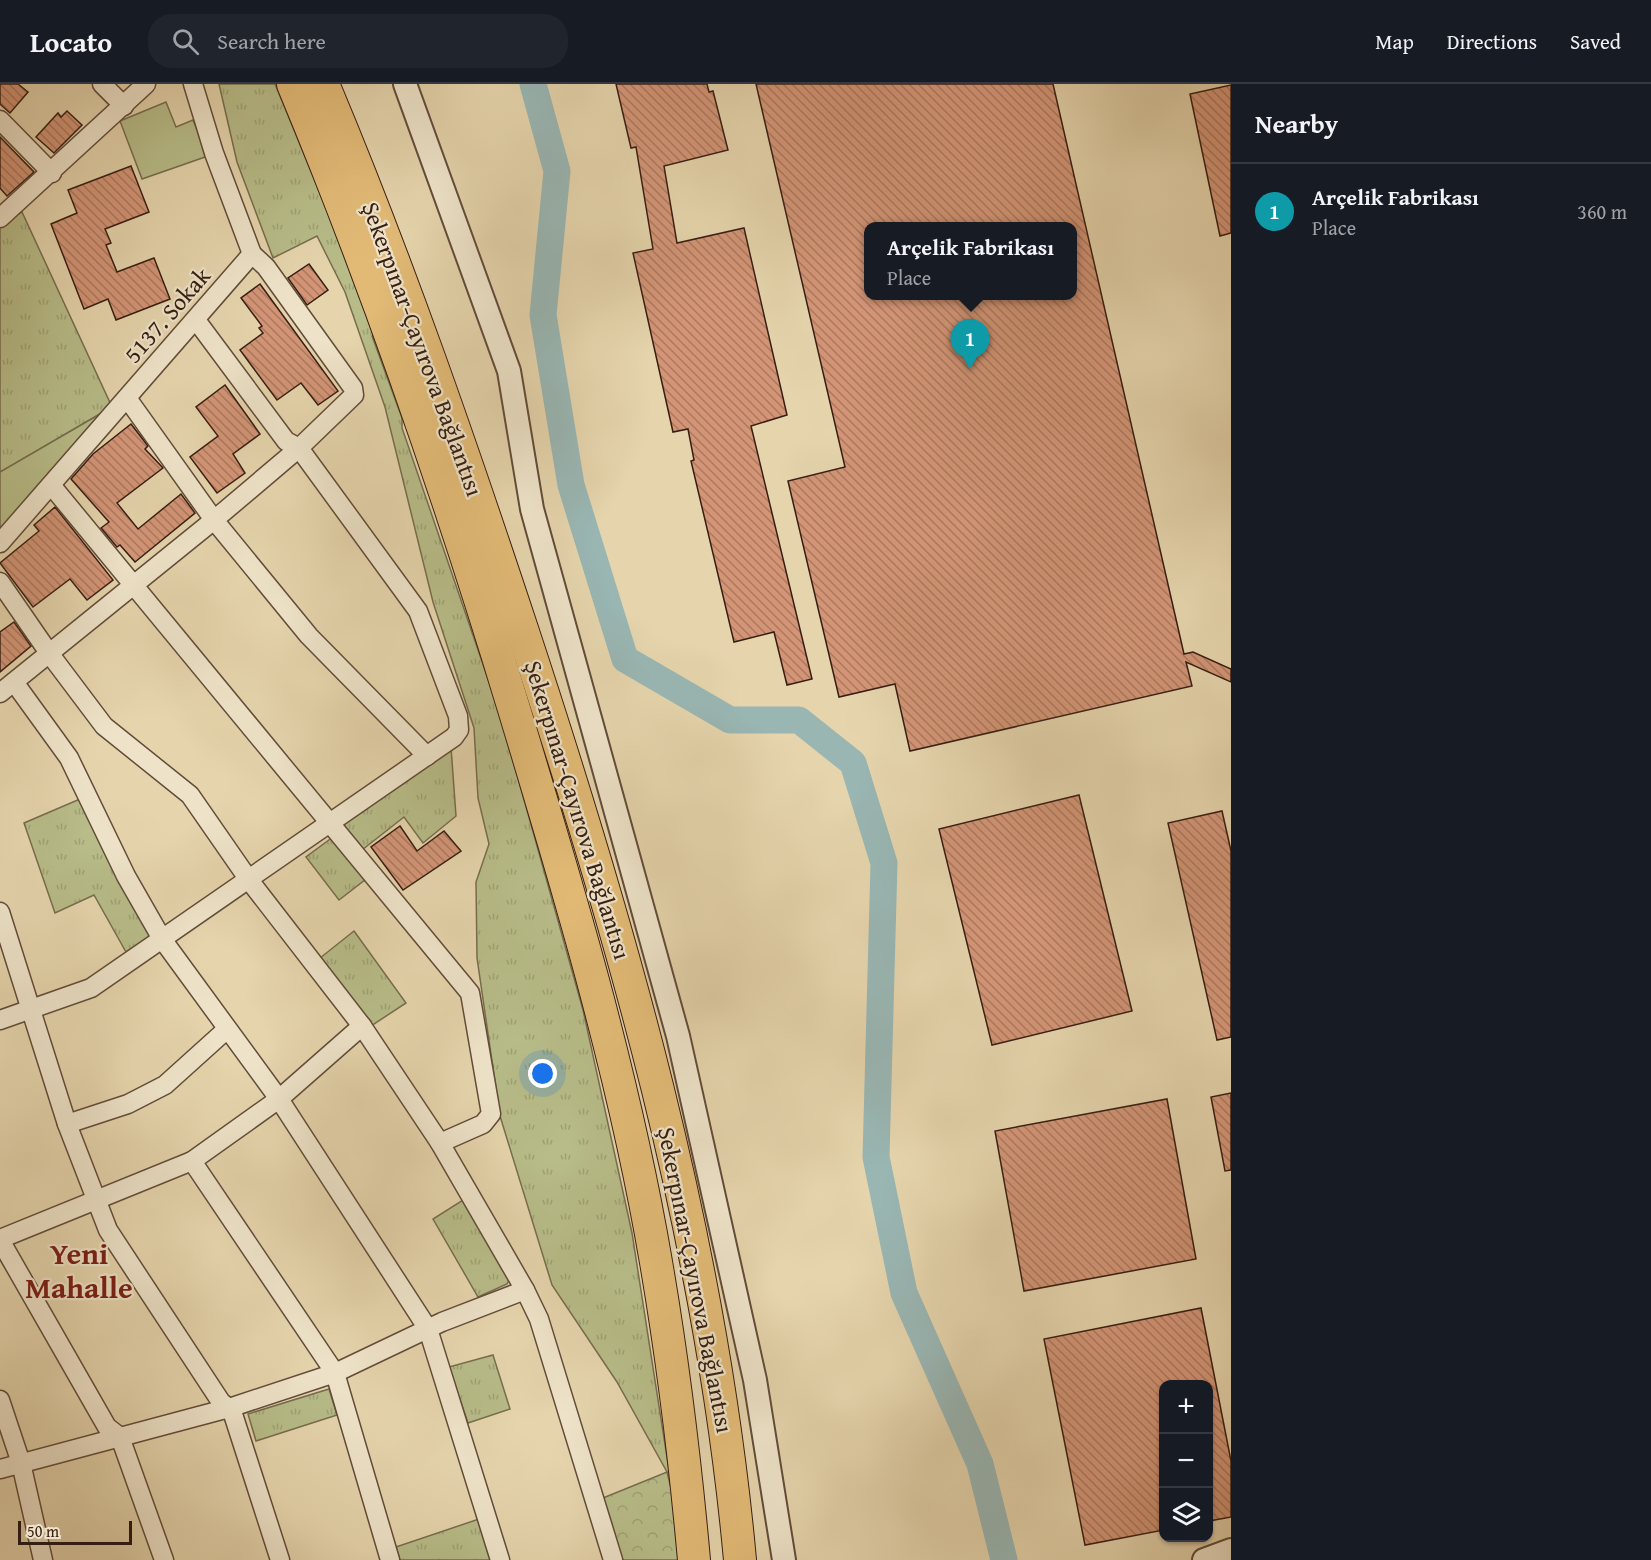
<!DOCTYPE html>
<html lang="en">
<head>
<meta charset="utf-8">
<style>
  :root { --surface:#171b24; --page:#20242c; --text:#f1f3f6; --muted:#9ea1a6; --line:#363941; --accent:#2563eb }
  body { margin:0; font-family:"Gentium Book Plus",serif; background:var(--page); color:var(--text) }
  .controls { position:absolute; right:18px; bottom:18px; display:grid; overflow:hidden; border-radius:12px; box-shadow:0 2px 4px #0004 }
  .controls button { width:54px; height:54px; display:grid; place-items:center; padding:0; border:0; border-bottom:2px solid var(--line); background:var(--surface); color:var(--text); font:30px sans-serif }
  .scale { position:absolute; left:18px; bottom:15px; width:114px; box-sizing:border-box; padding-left:6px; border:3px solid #371e13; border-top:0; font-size:16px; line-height:21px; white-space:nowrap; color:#371e13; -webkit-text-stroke:4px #eee3c9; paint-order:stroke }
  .you { position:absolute; left:543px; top:990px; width:21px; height:21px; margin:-15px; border:4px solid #fff; border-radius:50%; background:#1a73e8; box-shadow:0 0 0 9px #1a73e833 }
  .badge { display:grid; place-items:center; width:39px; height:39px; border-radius:50%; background:var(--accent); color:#fff; font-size:20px; font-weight:700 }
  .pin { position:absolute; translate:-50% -50px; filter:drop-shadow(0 2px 3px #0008) }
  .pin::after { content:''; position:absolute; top:32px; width:21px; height:18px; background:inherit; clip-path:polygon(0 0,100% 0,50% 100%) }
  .popup { position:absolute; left:864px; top:138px; width:213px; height:78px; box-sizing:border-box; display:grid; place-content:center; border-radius:12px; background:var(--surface); filter:drop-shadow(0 2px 4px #0005); font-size:20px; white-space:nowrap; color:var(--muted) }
  .popup b { font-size:22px; color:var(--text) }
  .popup::after { content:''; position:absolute; left:50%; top:100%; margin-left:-12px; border:12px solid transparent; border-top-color:var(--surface) }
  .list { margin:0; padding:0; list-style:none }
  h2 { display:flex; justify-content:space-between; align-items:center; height:78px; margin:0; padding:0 24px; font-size:26px }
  h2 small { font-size:20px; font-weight:400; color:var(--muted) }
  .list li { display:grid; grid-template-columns:39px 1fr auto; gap:18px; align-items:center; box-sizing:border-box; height:96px; padding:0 24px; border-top:2px solid var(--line) }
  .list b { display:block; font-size:22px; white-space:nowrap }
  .list p { margin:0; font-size:20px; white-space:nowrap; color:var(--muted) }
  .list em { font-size:20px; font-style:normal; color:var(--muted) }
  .icon { flex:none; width:33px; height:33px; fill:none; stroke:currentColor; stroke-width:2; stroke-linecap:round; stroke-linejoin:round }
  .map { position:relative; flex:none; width:1231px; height:1476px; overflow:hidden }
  header { display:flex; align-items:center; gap:36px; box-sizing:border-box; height:84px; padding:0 30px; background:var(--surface); border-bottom:2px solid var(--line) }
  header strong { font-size:28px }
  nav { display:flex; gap:33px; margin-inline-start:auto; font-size:21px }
  .search { width:420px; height:54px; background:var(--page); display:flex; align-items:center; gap:15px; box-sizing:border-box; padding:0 21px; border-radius:24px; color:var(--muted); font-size:22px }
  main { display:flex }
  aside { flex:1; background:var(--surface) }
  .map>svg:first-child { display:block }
</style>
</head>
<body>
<header>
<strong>Locato</strong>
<div class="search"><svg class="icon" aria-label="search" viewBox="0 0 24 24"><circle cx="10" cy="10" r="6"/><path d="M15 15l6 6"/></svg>Search here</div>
<nav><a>Map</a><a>Directions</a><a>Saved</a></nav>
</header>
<main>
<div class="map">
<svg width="1231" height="1476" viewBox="0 0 1231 1476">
  <defs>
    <pattern id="grass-tufts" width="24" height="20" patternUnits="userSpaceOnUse" patternTransform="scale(1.5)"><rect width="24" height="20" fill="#b7bc88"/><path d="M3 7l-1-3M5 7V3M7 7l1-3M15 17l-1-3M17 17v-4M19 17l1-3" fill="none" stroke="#9ea174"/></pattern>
    <pattern id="forest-crowns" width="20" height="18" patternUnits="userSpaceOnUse" patternTransform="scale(1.5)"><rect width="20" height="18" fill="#b7bc88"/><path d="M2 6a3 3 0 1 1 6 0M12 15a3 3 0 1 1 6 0" fill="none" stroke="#9ea174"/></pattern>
    <pattern id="building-back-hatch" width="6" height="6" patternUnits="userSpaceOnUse" patternTransform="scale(1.5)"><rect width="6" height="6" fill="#d39576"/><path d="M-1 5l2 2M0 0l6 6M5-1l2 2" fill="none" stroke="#ac7960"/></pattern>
  </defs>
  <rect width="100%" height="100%" fill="#e5d4ac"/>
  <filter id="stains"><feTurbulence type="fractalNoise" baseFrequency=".00333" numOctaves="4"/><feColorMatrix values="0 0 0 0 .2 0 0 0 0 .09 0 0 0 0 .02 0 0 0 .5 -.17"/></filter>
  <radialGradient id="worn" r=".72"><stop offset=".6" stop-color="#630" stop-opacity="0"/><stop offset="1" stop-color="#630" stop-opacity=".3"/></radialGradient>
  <g fill="url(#grass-tufts)" stroke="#776d4e" stroke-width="1.5">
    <path d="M 219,0 L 275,0 L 377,248 L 372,252 L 402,334 L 402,344 L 500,630 L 583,926 L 632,1149 L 673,1412 L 667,1388 L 617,1298 L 552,1201 L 500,1032 L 477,874 L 476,798 L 489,760 L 478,714 L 474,644 L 433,518 L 385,323 L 345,208 L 317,152 L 273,174 L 237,78 Z"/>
    <path d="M 22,128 L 112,323 L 0,388 L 0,139 Z"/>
    <path d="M 451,663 L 456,732 L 423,759 L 404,733 L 362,766 L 343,740 Z"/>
    <path d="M 80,715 L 151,854 L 126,868 L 94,811 L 55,829 L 24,739 Z"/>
    <path d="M 333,753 L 366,795 L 339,816 L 306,773 Z"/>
    <path d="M 354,847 L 406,919 L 368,944 L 315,878 Z"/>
    <path d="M 463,1116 L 509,1196 L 507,1200 L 478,1213 L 433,1135 Z"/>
    <path d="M 493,1271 L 510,1325 L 468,1339 L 449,1283 Z"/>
    <path d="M 329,1305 L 337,1331 L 256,1357 L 248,1330 Z"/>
    <path d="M 482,1434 L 496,1476 L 400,1476 L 396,1463 Z"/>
  </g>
  <path fill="url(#forest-crowns)" stroke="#776d4e" stroke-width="1.5" d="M 667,1388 L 673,1412 L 679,1476 L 622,1476 L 603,1414 Z"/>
  <g fill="#b7bc88" stroke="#776d4e" stroke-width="1.5">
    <path d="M 166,18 L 176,43 L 193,36 L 208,72 L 142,95 L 120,37 Z"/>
    <path d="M 112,323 L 0,450 L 0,388 Z"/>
  </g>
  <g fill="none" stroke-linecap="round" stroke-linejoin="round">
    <path stroke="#99b6b3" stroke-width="27" d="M 533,0 L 557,87 L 543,231 L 571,401 L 625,575 L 730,636 L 799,636 L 853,679 L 884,779 L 876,1073 L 904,1209 L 980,1380 L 1004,1476"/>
  </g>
  <g fill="url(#building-back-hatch)" stroke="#371e13" stroke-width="1.5" fill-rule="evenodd">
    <path d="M 0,0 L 18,0 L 28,8 L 10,29 L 0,20 Z"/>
    <path d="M 616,0 L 707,0 L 709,8 L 713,7 L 728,66 L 664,82 L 677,159 L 744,144 L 787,331 L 751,342 L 812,595 L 787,601 L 774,548 L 734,558 L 691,377 L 694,376 L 688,345 L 673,348 L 633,169 L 653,165 L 636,63 L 631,64 Z"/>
    <path d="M 756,0 L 1053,0 L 1184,570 L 1193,568 L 1231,585 L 1231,598 L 1186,578 L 1192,602 L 910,667 L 895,600 L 839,613 L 788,397 L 845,383 ZM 868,142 L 1072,142 L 1072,212 L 868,212 Z"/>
    <path d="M 1231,1 L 1231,149 L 1220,152 L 1190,10 Z"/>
    <path d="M 67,27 L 82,41 L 54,69 L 36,53 L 58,29 L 61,33 Z"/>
    <path d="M 0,53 L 34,88 L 7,112 L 0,104 Z"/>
    <path d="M 131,82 L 149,128 L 105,145 L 111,159 L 106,161 L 117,188 L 154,174 L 170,215 L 116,236 L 108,215 L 84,225 L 51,140 L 77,129 L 68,106 Z"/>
    <path d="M 309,180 L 328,206 L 307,221 L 288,194 Z"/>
    <path d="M 260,200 L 338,307 L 318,321 L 301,299 L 277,316 L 240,266 L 263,249 L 259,244 L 262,242 L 241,214 Z"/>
    <path d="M 225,301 L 260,350 L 233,370 L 245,389 L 217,409 L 190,373 L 218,352 L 196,323 Z"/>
    <path d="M 131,340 L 148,362 L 145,365 L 163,384 L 117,419 L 138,445 L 181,410 L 195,429 L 135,478 L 120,461 L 117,463 L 101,444 L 109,438 L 71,395 L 93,370 Z"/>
    <path d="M 55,423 L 113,496 L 87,516 L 70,495 L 33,523 L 0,479 L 39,447 L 34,441 Z"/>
    <path d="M 14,538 L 31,562 L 0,588 L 0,548 Z"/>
    <path d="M 1079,711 L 1132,927 L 992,961 L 939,745 Z"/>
    <path d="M 1222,727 L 1231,767 L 1231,953 L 1217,956 L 1168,739 Z"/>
    <path d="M 400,742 L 417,767 L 444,747 L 461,767 L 403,806 L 371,763 Z"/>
    <path d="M 1231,1009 L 1231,1086 L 1225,1087 L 1211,1013 Z"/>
    <path d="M 1167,1015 L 1196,1175 L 1024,1207 L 995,1047 Z"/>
    <path d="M 1201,1224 L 1231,1377 L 1231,1433 L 1209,1437 L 1209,1300 L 1164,1300 L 1164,1446 L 1085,1461 L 1044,1255 Z"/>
  </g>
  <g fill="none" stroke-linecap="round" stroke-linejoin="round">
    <defs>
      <g id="minor">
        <path d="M 102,0 L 124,22"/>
        <path d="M 0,36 L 52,89"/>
        <path d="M 0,134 L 146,0"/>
        <path d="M 127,314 L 214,436 L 309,552 L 427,672"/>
        <path d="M 51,401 L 470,909 L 491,1030 L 483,1040 L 440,1059"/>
        <path d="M 0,459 L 252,170 L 214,69 L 193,0"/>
        <path d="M 0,498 L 49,569 L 104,642 L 190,711 L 249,796 L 362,942 L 440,1059 L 525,1206 L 539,1235 L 613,1476"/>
        <path d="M 14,598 L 69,674 L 126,792 L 162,855 L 279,1015 L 428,1245 L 500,1476"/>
        <path d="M 0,609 L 214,436 L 299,364 L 354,311 L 353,304 L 266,183 L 252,170"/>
        <path d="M 0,828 L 67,1040 L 108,1146 L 221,1318 L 232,1327 L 280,1476"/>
        <path d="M 0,936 L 91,904 L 454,653 L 459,646 L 458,632 L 418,527 L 299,364 L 286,357 L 196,236"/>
        <path d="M 67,1040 L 128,1020 L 165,1001 L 226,946"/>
        <path d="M 192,1077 L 335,1289 L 390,1476"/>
        <path d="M 0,1155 L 192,1077 L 279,1015 L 362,942"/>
        <path d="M 0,1156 L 107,1343 L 120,1353 L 164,1476"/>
        <path d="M 0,1316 L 21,1379 L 43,1476"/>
        <path d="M 0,1385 L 229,1324 L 335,1289 L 442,1238 L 525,1206"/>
      </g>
      <g id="tertiary">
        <path d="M 405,0 L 509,287 L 532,425 L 678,952 L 755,1296 L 784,1476"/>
        <path d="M 1204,1476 L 1231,1466"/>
      </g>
      <g id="motorway">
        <path d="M 293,0 C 378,204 450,414 514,625 C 569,807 624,990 656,1178 C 673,1277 685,1376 694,1476"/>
        <path d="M 323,0 C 398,178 461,361 522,545 C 622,848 711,1157 740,1476"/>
      </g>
    </defs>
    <use href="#minor" stroke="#624c39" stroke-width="21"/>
    <use href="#tertiary" stroke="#624c39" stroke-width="26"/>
    <use href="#motorway" stroke="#371e13" stroke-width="34"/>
    <use href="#minor" stroke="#eee3c9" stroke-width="18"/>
    <use href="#tertiary" stroke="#eee3c9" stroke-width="22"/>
    <use href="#motorway" stroke="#e2ba76" stroke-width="32"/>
  </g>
  <g text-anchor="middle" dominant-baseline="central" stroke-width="4.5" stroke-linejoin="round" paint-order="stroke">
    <g font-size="24" fill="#371e13" stroke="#eee3c9">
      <text transform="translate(167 231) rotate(-49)">5137. Sokak</text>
      <text transform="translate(423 265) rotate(70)">Şekerpınar-Çayırova Bağlantısı</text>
      <text transform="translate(578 726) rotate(73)">Şekerpınar-Çayırova Bağlantısı</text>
      <text transform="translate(696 1196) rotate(79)">Şekerpınar-Çayırova Bağlantısı</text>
    </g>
    <g font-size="30" font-weight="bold" fill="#7a1f14" stroke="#eee3c9">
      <text x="79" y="1169">Yeni<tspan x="79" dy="34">Mahalle</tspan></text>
    </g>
  </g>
  <rect width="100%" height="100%" filter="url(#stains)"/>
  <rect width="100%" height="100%" fill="url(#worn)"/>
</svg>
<div class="controls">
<button>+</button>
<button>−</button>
<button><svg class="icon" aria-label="layers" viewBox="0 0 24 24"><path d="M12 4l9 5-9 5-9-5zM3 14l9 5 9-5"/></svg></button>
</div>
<div class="scale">50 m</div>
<div class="you"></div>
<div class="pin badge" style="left:970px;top:285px;background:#0f9aa8">1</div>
<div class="popup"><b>Arçelik Fabrikası</b>Place</div>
</div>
<aside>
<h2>Nearby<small></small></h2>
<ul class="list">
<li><span class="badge" style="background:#0f9aa8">1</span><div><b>Arçelik Fabrikası</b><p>Place</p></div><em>360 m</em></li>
</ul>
</aside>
</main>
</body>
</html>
